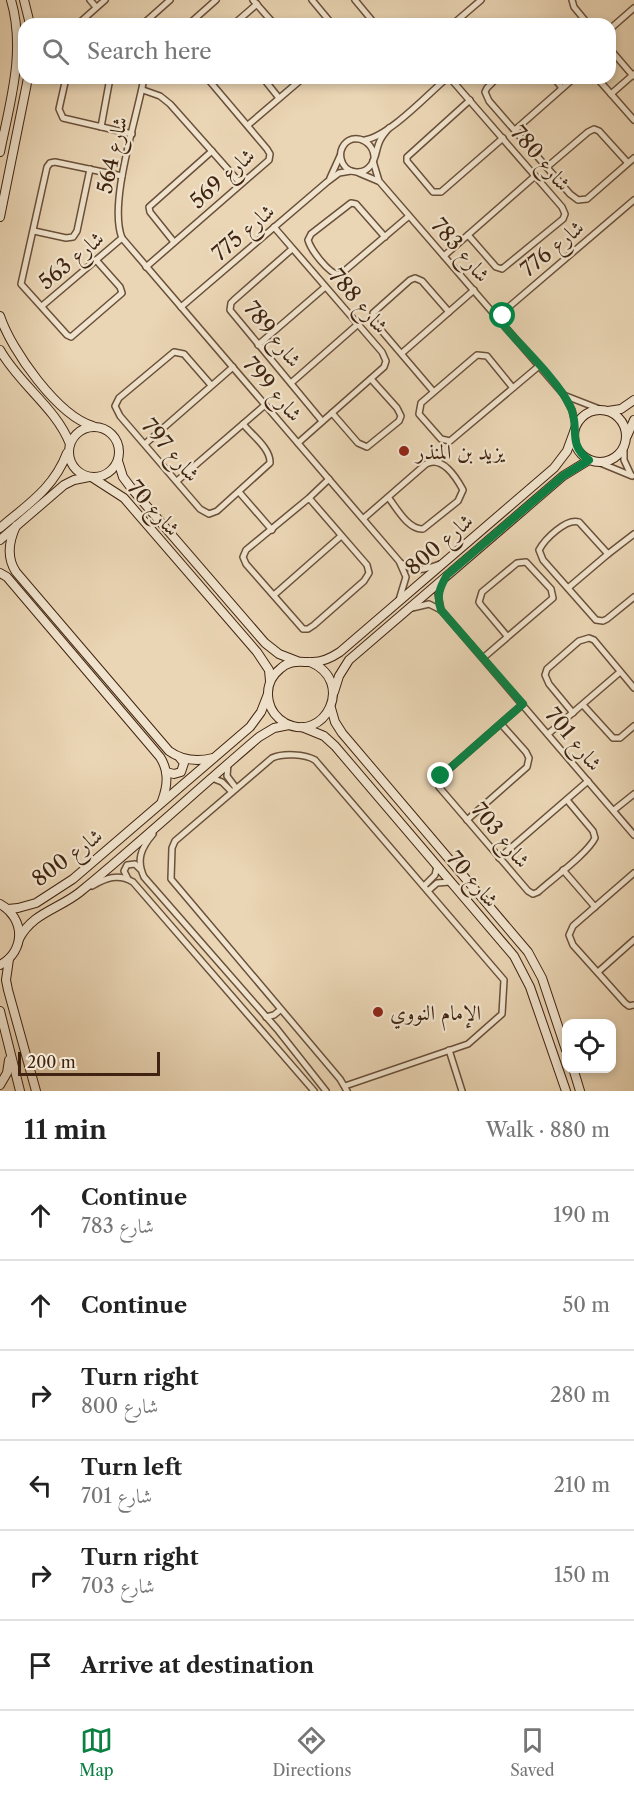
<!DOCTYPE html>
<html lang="en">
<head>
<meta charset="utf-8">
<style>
  :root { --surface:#fff; --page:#f2f2f2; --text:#222; --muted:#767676; --line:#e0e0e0; --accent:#0b8043 }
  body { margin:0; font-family:"Libre Caslon Text",Amiri,serif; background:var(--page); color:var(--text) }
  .controls { position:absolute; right:18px; bottom:18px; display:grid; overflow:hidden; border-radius:12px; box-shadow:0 3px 9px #0003 }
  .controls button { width:54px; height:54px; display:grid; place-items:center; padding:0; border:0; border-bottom:2px solid var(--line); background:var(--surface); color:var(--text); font:30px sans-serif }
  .scale { position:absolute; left:18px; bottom:15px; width:142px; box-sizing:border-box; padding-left:6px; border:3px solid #402411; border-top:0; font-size:16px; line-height:21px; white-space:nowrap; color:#402411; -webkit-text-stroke:4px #f1e4ce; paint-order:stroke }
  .stop { position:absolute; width:18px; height:18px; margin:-14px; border:4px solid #0b8043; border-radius:50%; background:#fff }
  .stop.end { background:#0b8043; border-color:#fff; box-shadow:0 2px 6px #0008 }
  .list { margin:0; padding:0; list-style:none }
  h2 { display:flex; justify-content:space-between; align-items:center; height:78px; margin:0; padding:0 24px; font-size:26px }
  h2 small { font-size:20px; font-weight:400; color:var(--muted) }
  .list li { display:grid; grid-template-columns:39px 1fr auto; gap:18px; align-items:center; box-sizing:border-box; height:90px; padding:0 24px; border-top:2px solid var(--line) }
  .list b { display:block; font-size:22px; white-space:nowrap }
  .list p { margin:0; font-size:20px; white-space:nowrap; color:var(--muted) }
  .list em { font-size:20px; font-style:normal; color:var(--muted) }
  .icon { flex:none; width:33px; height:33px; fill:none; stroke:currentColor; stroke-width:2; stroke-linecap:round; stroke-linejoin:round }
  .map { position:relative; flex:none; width:634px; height:1091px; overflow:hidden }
  .search { position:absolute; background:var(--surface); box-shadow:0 3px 9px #0003; left:18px; right:18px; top:18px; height:66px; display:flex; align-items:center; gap:15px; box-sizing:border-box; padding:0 21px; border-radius:18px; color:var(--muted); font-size:22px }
  .sheet { height:618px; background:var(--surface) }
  nav { display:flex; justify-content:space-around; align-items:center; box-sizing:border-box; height:84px; border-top:2px solid var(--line); background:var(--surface); font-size:16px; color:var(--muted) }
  nav a { display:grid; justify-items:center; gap:3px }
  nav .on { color:var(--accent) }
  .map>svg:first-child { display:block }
</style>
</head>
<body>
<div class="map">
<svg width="634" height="1091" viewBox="0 0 634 1091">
  <rect width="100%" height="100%" fill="#ead5b4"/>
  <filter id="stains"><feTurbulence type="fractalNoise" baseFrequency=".00333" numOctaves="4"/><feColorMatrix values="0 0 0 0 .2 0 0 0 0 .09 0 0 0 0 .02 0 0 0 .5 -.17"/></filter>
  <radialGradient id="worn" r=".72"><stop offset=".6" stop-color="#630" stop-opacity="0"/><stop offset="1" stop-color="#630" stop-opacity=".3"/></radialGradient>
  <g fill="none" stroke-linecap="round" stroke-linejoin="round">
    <defs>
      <g id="street">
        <path d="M 90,0 L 96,7"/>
        <path d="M 253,0 L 274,24"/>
        <path d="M 312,0 L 332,24"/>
        <path d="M 355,0 L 375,24"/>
        <path d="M 572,0 L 574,7 L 588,24"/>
        <path d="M 78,24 L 105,0"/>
        <path d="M 143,24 L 170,0"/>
        <path d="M 189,24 L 216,0"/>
        <path d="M 234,24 L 257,4"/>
        <path d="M 453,24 L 481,0"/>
        <path d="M 523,24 L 537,24"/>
        <path d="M 610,29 L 634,8"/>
        <path d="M 610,49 L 633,76"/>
        <path d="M 66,78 L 59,109 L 63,118 L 132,134"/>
        <path d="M 144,78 C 137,118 108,203 122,238 L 399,561 L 406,577 L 399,600"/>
        <path d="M 263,78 L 279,98"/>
        <path d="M 450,78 L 562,207 L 565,214 L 563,219 L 502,269 L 496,267 L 468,235"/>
        <path d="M 497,78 L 487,88 L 485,92 L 489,101 L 570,194 L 578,200 L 587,199 L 634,158"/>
        <path d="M 554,78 L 562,88"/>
        <path d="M 597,78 L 634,120"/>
        <path d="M 143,90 L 160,96 L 170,104 L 241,184"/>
        <path d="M 611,94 L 634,74"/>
        <path d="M 470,100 L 407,157 L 407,161 L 433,192 L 441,192 L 503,138"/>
        <path d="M 248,125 L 303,78"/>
        <path d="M 101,127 L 110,78"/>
        <path d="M 515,130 L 574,78"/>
        <path d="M 365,140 C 389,136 427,95 447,78"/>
        <path d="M 374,159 C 375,138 347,130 341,151 C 340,155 341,160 343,164 C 349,174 364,175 371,165 C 376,159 376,150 379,143 C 381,137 385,133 389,128"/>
        <path d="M 373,161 L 379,181 L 564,395 L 572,410 L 576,427"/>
        <path d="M 547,167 L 588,132 L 594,129 L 599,131 L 628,163"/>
        <path d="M 359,173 L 378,181"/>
        <path d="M 330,178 L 340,156"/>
        <path d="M 274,227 L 382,352 L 386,361 L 384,367 L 298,443"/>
        <path d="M 34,231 L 66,238 L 73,237 L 77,231 L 90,169"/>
        <path d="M 385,237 L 356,204 L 351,203 L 311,234 L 308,240 C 311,250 328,273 339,275 L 342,273 L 409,216"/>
        <path d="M 174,242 L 150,212 L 149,207 L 212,151"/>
        <path d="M 292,249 L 234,300 L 231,303 L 230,310 L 322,421"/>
        <path d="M 444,256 L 535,176"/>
        <path d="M 96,260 L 120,287 L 122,293 L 71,337 L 67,335 L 21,284 L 47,167 L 50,163 L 55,162 L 122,176"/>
        <path d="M 146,267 L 269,160 L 270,154 L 267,149 L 207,78"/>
        <path d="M 42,306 L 122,238"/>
        <path d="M 181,307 L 327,182 L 339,173 L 351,171"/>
        <path d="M 505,325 L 503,316 L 510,306 L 634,200"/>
        <path d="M 258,345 L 324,288"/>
        <path d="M 402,353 L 474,290"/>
        <path d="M 291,383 L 357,325"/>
        <path d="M 211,385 L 184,354 L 174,352 L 119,398 L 115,406 L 120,416 L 200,509 L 209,514 L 217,511 L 270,463 C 271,449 252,435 243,424"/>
        <path d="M 513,388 L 487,356 L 477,355 L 421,403 L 419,414 L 441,439 L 450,441 L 539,366"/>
        <path d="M 433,391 L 375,323 L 373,313 L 410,280 L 415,278 L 422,281 L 449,312"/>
        <path d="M 566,396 L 602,410"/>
        <path d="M 332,413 L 358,443 L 367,447 L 399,421 L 401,416 L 397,408 L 371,379"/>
        <path d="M 145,444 L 233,367"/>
        <path d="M 624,445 L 624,460 L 631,475"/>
        <path d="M 598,462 L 632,476"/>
        <path d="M 177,481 L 265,405"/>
        <path d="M 239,492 L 272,530"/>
        <path d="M 309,498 L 367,565 L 369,573 L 364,581 L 314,625 L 308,629 L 303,629 L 246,564 L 243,557 L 246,550 L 309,498 L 329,479"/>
        <path d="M 364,518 L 426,464 C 442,455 456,477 463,490 L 458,501 L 423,529 C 408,530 396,507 388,497"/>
        <path d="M 608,554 L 579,522 C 566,518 545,539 539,550 L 543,560 L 596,620 L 603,621 L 607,619 L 634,597"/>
        <path d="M 401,563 C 414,573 425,570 440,564"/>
        <path d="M 568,588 L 608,554 L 634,534"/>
        <path d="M 274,595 L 341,536"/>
        <path d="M 412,608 L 429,604 L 441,610 L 634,835"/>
        <path d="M 441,610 L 438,594 L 442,583"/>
        <path d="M 483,658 L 553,598 L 551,589 L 526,562 L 517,563 L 482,592 L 479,602 L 481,605 L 507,636"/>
        <path d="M 523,704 L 441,776 L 439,787 L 528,891 L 533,894 L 538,892 C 552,879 587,854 595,838 L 593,831 L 567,800"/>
        <path d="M 583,705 L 613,738 L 620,738 L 634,726"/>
        <path d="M 573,713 L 549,684 L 545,675 L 547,669 L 579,641 L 589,638 L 594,640 L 634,688"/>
        <path d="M 548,734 L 620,672"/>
        <path d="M 228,764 L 227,776 L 236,788"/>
        <path d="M 212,778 L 222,782 L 232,792"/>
        <path d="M 614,810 L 634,794"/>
        <path d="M 467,820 L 527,767 L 529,758 L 526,752 L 501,724"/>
        <path d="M 153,834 C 141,848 136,860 144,877 L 277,1029 L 326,1091"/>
        <path d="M 499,858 L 588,781"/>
        <path d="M 563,870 L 595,907"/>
        <path d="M 634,873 L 573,926 L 569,935 L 573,945 L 625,1003 L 629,1006 L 634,1005"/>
        <path d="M 128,879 L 124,871 L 127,865 L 135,864 L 140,869"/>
        <path d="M 92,886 C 106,878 118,873 133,882 L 314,1091"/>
        <path d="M 424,886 L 435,875 L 437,866"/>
        <path d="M 428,891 L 437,883 L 450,882"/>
        <path d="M 598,972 L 634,940"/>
        <path d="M 266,1017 L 274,1015 L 280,1010"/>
        <path d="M 449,1050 L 462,1091"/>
        <path d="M 345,1086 L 468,1044 L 502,1014 L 504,980 L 315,760 C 305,754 283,753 272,758 L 175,841 L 172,848 L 171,879 L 340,1079 L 347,1091"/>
      </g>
      <g id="secondary">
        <path d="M 24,0 L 30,24"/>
        <path d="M 0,152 C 10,102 26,51 11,0"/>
        <path d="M 0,217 L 28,78"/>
        <path d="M 0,316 C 11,350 58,416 93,426"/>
        <path d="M 0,350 C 19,384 56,408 70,444"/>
        <circle cx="600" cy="436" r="26"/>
        <path d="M 608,411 L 621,409 L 634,400"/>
        <circle cx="94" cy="452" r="25"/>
        <path d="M 627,436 L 634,420"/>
        <path d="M 118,461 L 123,477 L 132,489 L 265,643 L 279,654 L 297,661"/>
        <path d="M 93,478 L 124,498 L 257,652 L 269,670 L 270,681"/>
        <path d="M 16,526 C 9,541 6,557 16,572 L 169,751 C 183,761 197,762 213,758"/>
        <path d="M 0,528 C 27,505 54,488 67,453"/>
        <path d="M 0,540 L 64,485 L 74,480 L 89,477"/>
        <path d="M 0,573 L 7,577 L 160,757 C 169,771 168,785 162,801"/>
        <path d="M 310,662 C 356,681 325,744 285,723 C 277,718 271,711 269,702 C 266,689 270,677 280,669 C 289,660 298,662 310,662 C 321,663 331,658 340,652 L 554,468 L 567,451 L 574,432"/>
        <path d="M 334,692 L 339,676 L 349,660 L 563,476 L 589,460"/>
        <path d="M 331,708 L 335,722 L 342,733 L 528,952 L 542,978 L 566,1050"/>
        <path d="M 302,727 L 324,736 L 335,746 L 514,956 L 530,987 L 566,1091"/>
        <path d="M 166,772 L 174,774 L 181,772 L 184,763 L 180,758"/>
        <path d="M 0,904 C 25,918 26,951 0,965"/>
        <path d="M 8,909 L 18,908 L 36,903 L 73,879 L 250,727 L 261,712 L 268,694"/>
        <path d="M 19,939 C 32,913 59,909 80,892 C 141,842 199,788 259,737 L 274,728 L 289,725"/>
        <path d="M 9,959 L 6,980 L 8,990 L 36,1091"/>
        <path d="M 0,1011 L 20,1091"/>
        <path d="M 573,1068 L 580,1091"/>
        <path d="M 0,1085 L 7,1073 L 9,1060"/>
      </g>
    </defs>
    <use href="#street" stroke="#6a503a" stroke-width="8"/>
    <use href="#secondary" stroke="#402411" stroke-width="10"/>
    <use href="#street" stroke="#f1e4ce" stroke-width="5"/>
    <use href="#secondary" stroke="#f1e4ce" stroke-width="8"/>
  </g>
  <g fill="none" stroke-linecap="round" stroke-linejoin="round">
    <path stroke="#0b8043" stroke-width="8" d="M 441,776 L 523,704 L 441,610 C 436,596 440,587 447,575 L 563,476 L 589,460 C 566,444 581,427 570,406 C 559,382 523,348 505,327 L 503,316"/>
  </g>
  <g fill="#8f2418" stroke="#f1e4ce" stroke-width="2">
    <circle cx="404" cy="451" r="6"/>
    <circle cx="378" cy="1012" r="6"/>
  </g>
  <g text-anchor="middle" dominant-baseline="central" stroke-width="4.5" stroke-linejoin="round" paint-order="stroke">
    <g font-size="21" fill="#402411" stroke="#f1e4ce">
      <text transform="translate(112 155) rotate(-78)">شارع 564</text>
      <text transform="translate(541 158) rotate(49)">شارع 780</text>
      <text transform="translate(222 178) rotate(-42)">شارع 569</text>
      <text transform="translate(243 232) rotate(-41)">شارع 775</text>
      <text transform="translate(552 248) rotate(-40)">شارع 776</text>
      <text transform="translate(461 250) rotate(49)">شارع 783</text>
      <text transform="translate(71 260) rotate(-40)">شارع 563</text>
      <text transform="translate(359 301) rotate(49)">شارع 788</text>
      <text transform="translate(273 334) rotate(51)">شارع 789</text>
      <text transform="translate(273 389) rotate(49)">شارع 799</text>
      <text transform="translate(171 450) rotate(49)">شارع 797</text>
      <text transform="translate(154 508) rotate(48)">شارع 70</text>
      <text transform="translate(439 544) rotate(-41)">شارع 800</text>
      <text transform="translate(574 739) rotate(50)">شارع 701</text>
      <text transform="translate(501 835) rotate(50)">شارع 703</text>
      <text transform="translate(67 857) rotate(-37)">شارع 800</text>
      <text transform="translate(473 879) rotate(49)">شارع 70</text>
    </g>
    <g font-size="21" fill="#402411" stroke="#f1e4ce" text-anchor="start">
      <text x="416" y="451">يزيد بن المنذر</text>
      <text x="390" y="1012">الإمام النووي</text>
    </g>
  </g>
  <rect width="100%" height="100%" filter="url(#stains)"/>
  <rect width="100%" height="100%" fill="url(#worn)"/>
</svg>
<div class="controls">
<button><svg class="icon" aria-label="locate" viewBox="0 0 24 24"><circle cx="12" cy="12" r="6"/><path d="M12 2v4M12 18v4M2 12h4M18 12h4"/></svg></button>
</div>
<div class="scale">200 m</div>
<div class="stop" style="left:503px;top:316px"></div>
<div class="stop end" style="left:441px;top:776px"></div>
<div class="search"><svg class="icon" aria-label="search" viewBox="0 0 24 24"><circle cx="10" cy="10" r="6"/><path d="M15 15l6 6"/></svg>Search here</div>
</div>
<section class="sheet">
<h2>11 min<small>Walk · 880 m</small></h2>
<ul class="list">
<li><svg class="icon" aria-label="ahead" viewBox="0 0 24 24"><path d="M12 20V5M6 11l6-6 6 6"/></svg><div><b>Continue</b><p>شارع 783</p></div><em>190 m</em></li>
<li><svg class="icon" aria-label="ahead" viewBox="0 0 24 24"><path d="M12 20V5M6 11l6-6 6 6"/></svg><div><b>Continue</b></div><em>50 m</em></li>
<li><svg class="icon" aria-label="right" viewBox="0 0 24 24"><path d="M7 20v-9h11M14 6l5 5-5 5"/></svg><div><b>Turn right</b><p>شارع 800</p></div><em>280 m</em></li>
<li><svg class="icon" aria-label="left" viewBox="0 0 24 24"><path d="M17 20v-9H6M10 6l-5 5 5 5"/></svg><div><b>Turn left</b><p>شارع 701</p></div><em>210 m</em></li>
<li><svg class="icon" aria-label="right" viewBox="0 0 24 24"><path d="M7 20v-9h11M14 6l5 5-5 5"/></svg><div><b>Turn right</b><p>شارع 703</p></div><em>150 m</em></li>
<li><svg class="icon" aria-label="arrive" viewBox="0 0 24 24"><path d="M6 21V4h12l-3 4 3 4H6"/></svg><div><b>Arrive at destination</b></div></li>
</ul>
</section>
<nav>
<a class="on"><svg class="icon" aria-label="map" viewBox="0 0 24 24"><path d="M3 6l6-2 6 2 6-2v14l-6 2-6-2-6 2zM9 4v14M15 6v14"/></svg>Map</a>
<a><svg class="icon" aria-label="directions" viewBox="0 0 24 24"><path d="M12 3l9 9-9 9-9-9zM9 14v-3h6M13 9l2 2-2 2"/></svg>Directions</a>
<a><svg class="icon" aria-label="saved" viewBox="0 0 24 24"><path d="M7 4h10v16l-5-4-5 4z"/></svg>Saved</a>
</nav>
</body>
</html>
